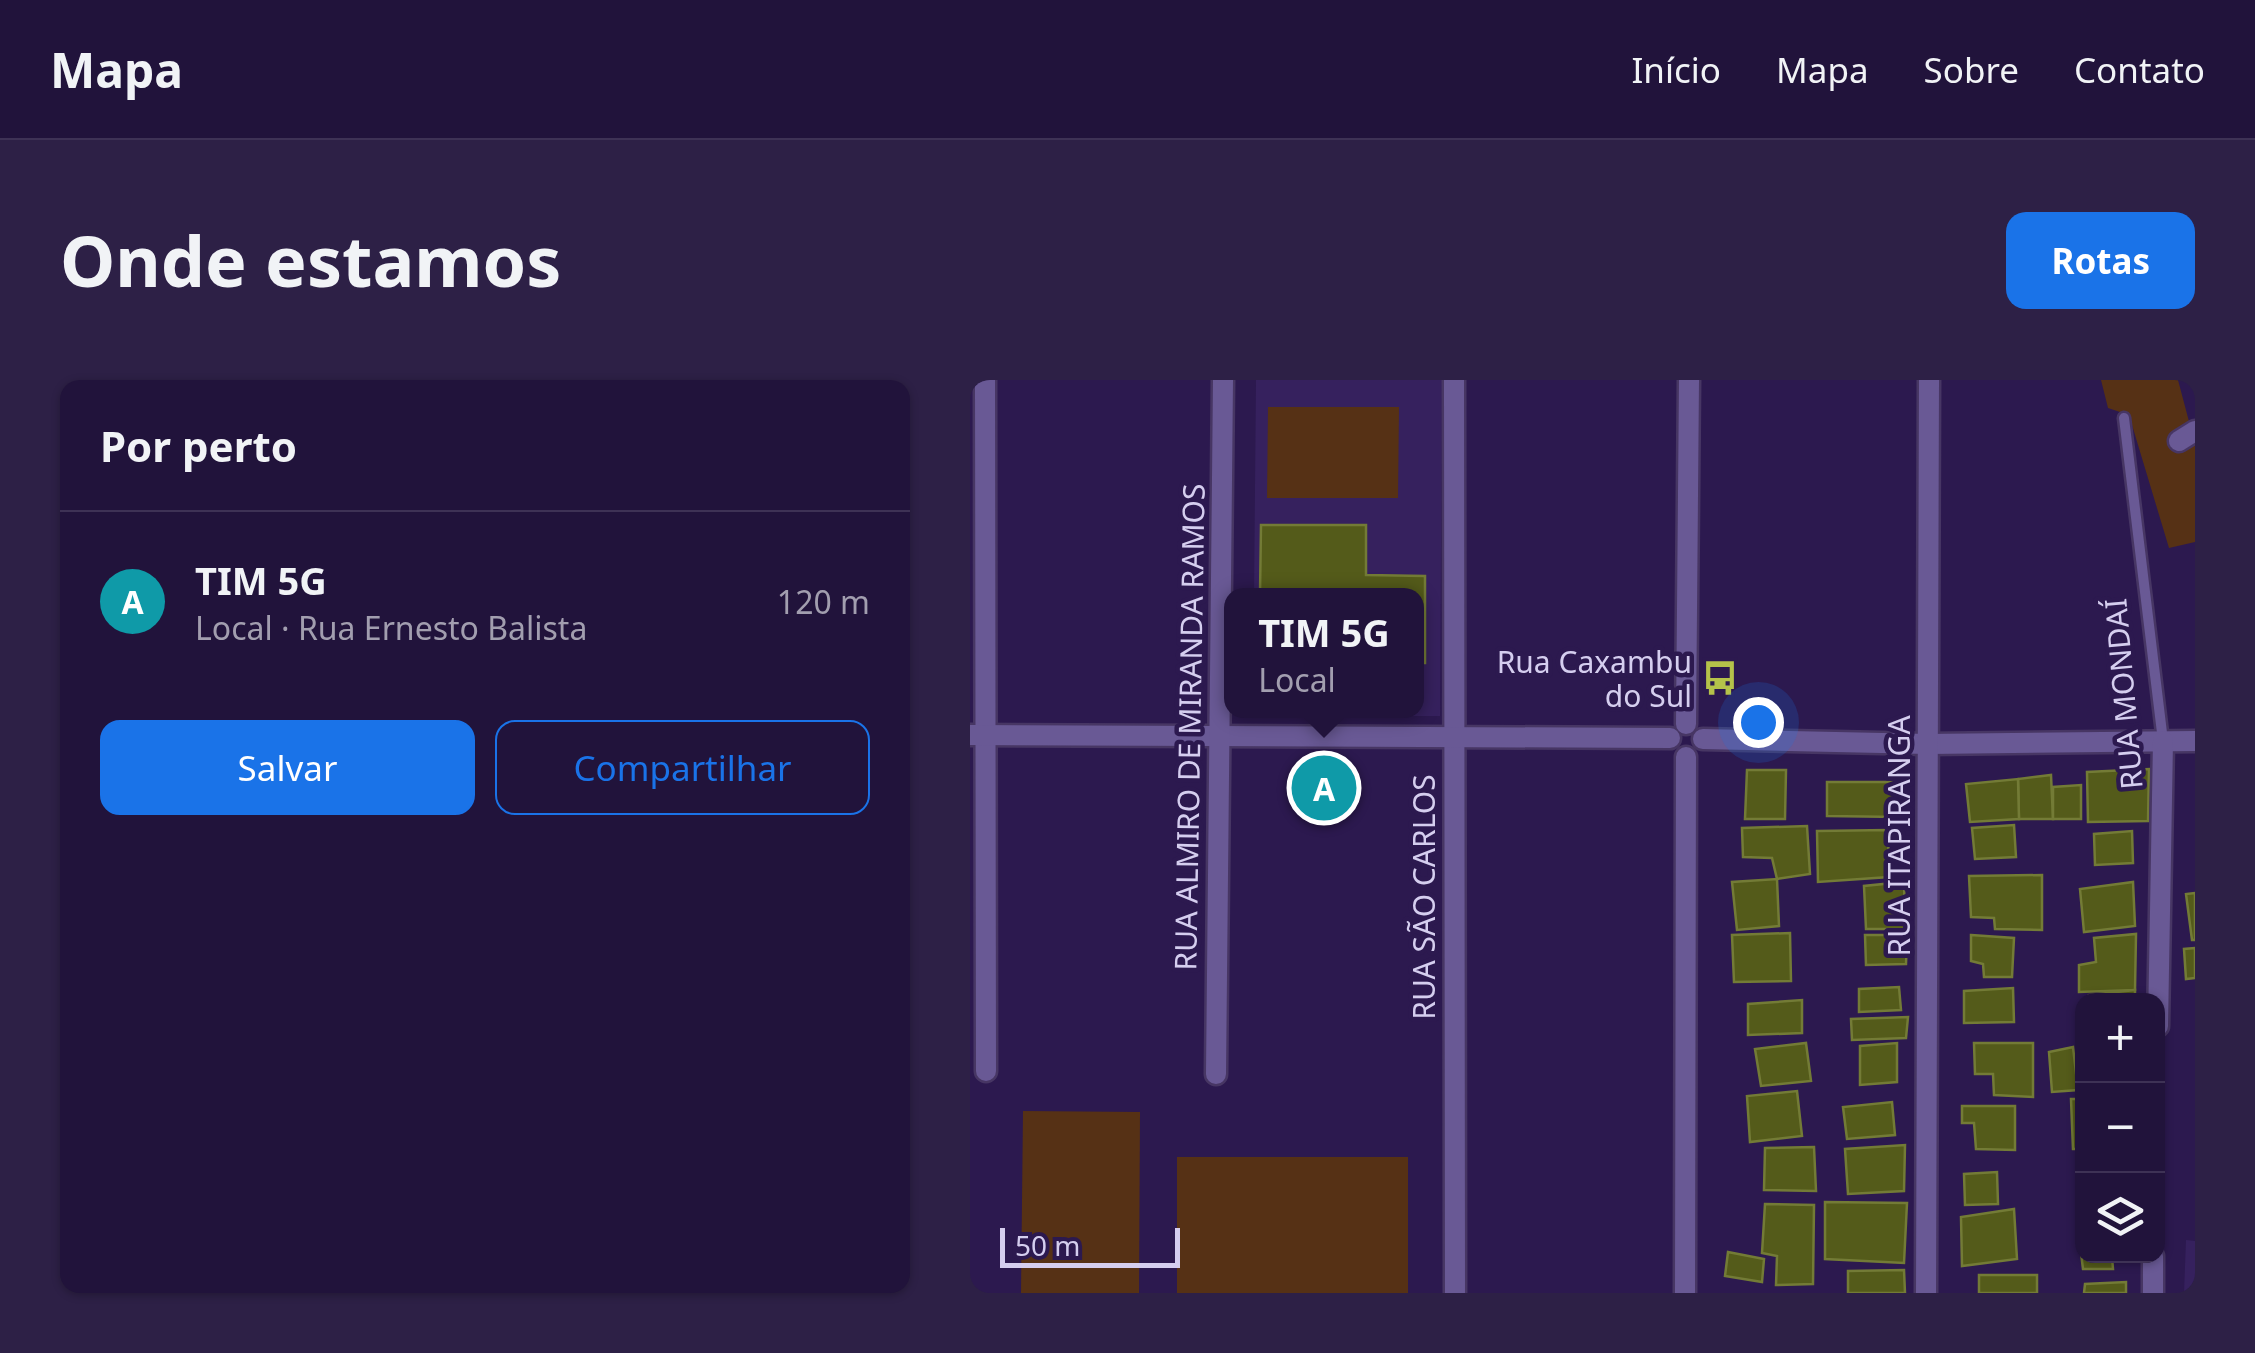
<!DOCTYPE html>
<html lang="pt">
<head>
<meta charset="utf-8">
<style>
  :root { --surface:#21133b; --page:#2d2046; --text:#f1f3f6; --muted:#a29eaf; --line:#3e3255; --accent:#1a73e8 }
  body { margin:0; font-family:"Noto Sans",sans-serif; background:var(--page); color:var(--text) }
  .controls { position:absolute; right:30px; bottom:30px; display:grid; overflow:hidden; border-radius:20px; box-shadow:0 2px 8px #0004 }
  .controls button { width:90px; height:90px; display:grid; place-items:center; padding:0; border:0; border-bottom:2px solid var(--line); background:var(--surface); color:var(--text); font:50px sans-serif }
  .scale { position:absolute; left:30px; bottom:25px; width:180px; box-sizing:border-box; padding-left:10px; border:5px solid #d5ceef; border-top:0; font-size:28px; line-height:35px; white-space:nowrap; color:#d5ceef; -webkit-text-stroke:8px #2c194f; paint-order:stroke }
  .you { position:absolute; left:788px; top:342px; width:35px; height:35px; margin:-25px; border:8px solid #fff; border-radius:50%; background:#1a73e8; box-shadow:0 0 0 15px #1a73e833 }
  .badge { display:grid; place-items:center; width:65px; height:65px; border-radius:50%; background:var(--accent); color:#fff; font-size:32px; font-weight:700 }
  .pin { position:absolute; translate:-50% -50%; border:5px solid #fff; box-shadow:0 2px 10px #0006 }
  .popup { position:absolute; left:254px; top:208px; width:200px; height:130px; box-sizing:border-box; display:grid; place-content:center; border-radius:20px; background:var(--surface); filter:drop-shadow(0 2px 8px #0005); font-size:32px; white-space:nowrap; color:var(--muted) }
  .popup b { font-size:38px; color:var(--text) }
  .popup::after { content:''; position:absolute; left:50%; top:100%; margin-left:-20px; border:20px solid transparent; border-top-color:var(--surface) }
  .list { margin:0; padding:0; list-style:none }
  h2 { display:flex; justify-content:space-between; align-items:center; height:130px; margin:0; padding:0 40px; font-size:42px }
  h2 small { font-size:32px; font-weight:400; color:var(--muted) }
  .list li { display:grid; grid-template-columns:65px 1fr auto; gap:30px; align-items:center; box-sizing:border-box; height:180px; padding:0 40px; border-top:2px solid var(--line) }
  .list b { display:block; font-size:38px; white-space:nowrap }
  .list p { margin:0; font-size:32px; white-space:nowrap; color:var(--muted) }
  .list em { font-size:32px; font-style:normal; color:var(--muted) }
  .actions { display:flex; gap:20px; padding:30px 40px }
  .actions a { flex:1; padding:22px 0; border:2px solid var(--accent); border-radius:20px; text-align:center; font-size:35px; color:var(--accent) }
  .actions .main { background:var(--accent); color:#fff }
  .icon { flex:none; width:55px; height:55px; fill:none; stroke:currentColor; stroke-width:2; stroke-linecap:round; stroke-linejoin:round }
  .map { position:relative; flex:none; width:1225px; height:913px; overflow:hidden; border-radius:20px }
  header { display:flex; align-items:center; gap:60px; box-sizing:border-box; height:140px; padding:0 50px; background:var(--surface); border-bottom:2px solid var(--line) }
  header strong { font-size:48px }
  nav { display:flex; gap:55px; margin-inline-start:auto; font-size:35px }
  .intro { display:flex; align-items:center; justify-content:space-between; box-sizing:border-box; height:240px; padding:0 60px }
  h1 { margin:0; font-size:70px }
  .button { padding:25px 45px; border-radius:20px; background:var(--accent); color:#fff; font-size:35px; font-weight:700 }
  main { display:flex; gap:60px; padding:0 60px }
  aside { flex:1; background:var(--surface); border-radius:20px; box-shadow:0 2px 8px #0004 }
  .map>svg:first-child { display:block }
</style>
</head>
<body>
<header>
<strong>Mapa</strong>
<nav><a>Início</a><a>Mapa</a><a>Sobre</a><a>Contato</a></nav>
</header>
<div class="intro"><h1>Onde estamos</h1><a class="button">Rotas</a></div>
<main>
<aside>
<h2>Por perto<small></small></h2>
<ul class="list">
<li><span class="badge" style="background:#0f9aa8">A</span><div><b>TIM 5G</b><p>Local · Rua Ernesto Balista</p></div><em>120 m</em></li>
</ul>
<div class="actions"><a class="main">Salvar</a><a>Compartilhar</a></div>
</aside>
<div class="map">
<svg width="1225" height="913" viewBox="0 0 1225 913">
  <rect width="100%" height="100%" fill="#2c194f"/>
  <g fill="#36215e">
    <path d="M 286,0 L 472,0 L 470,336 L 284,336 L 284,330 L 446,330 L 446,215 L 284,215 Z"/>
    <path d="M 1216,860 L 1225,861 L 1225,913 L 1214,913 Z"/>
  </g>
  <g fill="#563115">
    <path d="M 1131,0 L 1208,0 L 1221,49 L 1225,49 L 1225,162 L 1199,168 L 1159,35 L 1138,28 Z"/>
    <path d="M 298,27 L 429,27 L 428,118 L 297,118 Z"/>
    <path d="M 53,731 L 170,732 L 169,913 L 51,913 Z"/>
    <rect x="207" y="777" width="231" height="136"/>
  </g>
  <g fill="#545b1a" stroke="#737b36" stroke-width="2.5">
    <path d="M 291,145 L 396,145 L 396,195 L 455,196 L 455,283 L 446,283 L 446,215 L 290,215 Z"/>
    <rect x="403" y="330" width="17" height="6"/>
    <path d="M 338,381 L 371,381 L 370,435 L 337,434 Z"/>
    <path d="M 1179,389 L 1178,441 L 1118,442 L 1117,392 Z"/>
    <path d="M 777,390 L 816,390 L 815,439 L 775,439 Z"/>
    <path d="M 1081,395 L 1083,439 L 1049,439 L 1048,399 Z"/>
    <path d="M 1048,399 L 1049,439 L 1000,442 L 996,404 Z"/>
    <path d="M 857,402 L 929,402 L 929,437 L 857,436 Z"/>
    <path d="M 1111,405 L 1111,439 L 1083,439 L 1083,407 Z"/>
    <path d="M 1044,445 L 1046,477 L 1005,479 L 1002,448 Z"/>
    <path d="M 837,446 L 840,494 L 807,499 L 802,478 L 773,477 L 772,448 Z"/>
    <path d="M 918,450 L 919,497 L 848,502 L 847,451 Z"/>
    <path d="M 1162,451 L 1163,483 L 1125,485 L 1124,454 Z"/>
    <path d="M 1072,495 L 1072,550 L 1025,549 L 1024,538 L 1001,537 L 999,496 Z"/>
    <path d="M 807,499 L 809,546 L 767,550 L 762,502 Z"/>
    <path d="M 934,502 L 935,549 L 896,549 L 894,506 Z"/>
    <path d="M 1163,502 L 1165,546 L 1114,552 L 1110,509 Z"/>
    <path d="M 1225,513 L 1225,560 L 1222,560 L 1216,514 Z"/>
    <path d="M 820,553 L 821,601 L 764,602 L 762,555 Z"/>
    <path d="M 1166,554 L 1165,610 L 1109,612 L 1109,585 L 1126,582 L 1124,558 Z"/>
    <path d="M 895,555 L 937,555 L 936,584 L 896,585 Z"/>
    <path d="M 1001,555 L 1044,558 L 1042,597 L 1014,597 L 1013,584 L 1001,581 Z"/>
    <path d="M 1225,568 L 1225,598 L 1216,599 L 1214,569 Z"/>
    <path d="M 929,607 L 931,630 L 889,632 L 889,609 Z"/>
    <path d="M 1043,608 L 1044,642 L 994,643 L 994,611 Z"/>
    <path d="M 1165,610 L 1165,621 L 1120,621 L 1119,615 Z"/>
    <path d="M 832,620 L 832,653 L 778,655 L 778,624 Z"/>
    <path d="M 938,637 L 936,658 L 882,660 L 881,639 Z"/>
    <path d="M 836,663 L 841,701 L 791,706 L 785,669 Z"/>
    <path d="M 927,663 L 927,702 L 890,705 L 890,666 Z"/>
    <path d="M 1004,663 L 1063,663 L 1063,717 L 1024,715 L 1023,694 L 1005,694 Z"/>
    <path d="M 1103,667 L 1108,710 L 1082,712 L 1079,672 Z"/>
    <path d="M 827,711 L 832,756 L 780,762 L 777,716 Z"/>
    <path d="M 1101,719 L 1112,719 L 1112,769 L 1103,769 Z"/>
    <path d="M 922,722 L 925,755 L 877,759 L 873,727 Z"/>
    <path d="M 992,726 L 1045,726 L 1045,770 L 1006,769 L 1004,743 L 992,743 Z"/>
    <path d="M 935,765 L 934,811 L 878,814 L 875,769 Z"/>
    <path d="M 844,767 L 846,811 L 794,810 L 795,768 Z"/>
    <path d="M 1027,792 L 1028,824 L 995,825 L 994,794 Z"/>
    <path d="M 855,822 L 937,823 L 934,883 L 855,879 Z"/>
    <path d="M 795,824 L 844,825 L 843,904 L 806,905 L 807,876 L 792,873 Z"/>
    <path d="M 1044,829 L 1047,879 L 992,886 L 991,837 Z"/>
    <path d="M 1110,865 L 1112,865 L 1112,876 L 1157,876 L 1142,877 L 1143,889 L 1113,889 Z"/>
    <path d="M 758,872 L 794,879 L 792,902 L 755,896 Z"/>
    <path d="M 934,890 L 935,913 L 878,913 L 878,891 Z"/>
    <rect x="1009" y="895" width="58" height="18"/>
    <path d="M 1156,902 L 1156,913 L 1114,913 L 1115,904 Z"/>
  </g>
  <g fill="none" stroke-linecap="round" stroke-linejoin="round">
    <defs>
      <path id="service" d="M 1154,38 L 1193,361"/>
      <g id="minor">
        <path d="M 15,0 L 16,691"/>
        <path d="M 484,0 L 485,913"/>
        <path d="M 1209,61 L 1225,51"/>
        <path d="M 716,344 L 719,0"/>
        <path d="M 0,355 L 700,358"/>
        <path d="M 733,359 L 958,364 L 1225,361"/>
        <path d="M 1188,646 L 1193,361"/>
        <path d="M 246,694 L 253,0"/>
        <path d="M 715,913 L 716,377"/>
        <path d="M 956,913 L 959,0"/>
        <path d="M 1183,913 L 1183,876"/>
      </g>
    </defs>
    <use href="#service" stroke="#473664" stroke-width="15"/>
    <use href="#minor" stroke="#473664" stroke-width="25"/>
    <use href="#service" stroke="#695995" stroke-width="10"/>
    <use href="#minor" stroke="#695995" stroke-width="20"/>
  </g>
  <defs>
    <symbol id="bus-bare" viewBox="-9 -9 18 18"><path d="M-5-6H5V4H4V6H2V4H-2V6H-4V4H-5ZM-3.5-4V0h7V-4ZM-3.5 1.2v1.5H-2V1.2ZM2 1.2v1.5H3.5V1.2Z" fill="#b5c24a" stroke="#2c194f" stroke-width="2.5" paint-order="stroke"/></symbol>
  </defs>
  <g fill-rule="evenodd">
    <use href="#bus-bare" x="725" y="273" width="50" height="50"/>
  </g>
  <g text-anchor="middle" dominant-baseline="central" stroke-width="9" stroke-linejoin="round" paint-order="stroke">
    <g font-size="30" fill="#d5ceef" stroke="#2c194f" text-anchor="end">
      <text x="722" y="281">Rua Caxambu<tspan x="722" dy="34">do Sul</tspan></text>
    </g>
    <g font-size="30" fill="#d5ceef" stroke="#2c194f">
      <text transform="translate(1153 314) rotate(-95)">RUA MONDAÍ</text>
      <text transform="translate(219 347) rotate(-89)">RUA ALMIRO DE MIRANDA RAMOS</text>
      <text transform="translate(928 456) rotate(-90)">RUA ITAPIRANGA</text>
      <text transform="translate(453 517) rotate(-90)">RUA SÃO CARLOS</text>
    </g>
  </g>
</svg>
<div class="controls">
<button>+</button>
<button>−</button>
<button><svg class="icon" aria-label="layers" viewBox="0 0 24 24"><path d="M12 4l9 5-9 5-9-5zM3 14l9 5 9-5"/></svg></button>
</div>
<div class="scale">50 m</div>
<div class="you"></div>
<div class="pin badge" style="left:354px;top:408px;background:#0f9aa8">A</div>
<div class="popup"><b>TIM 5G</b>Local</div>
</div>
</main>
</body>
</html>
